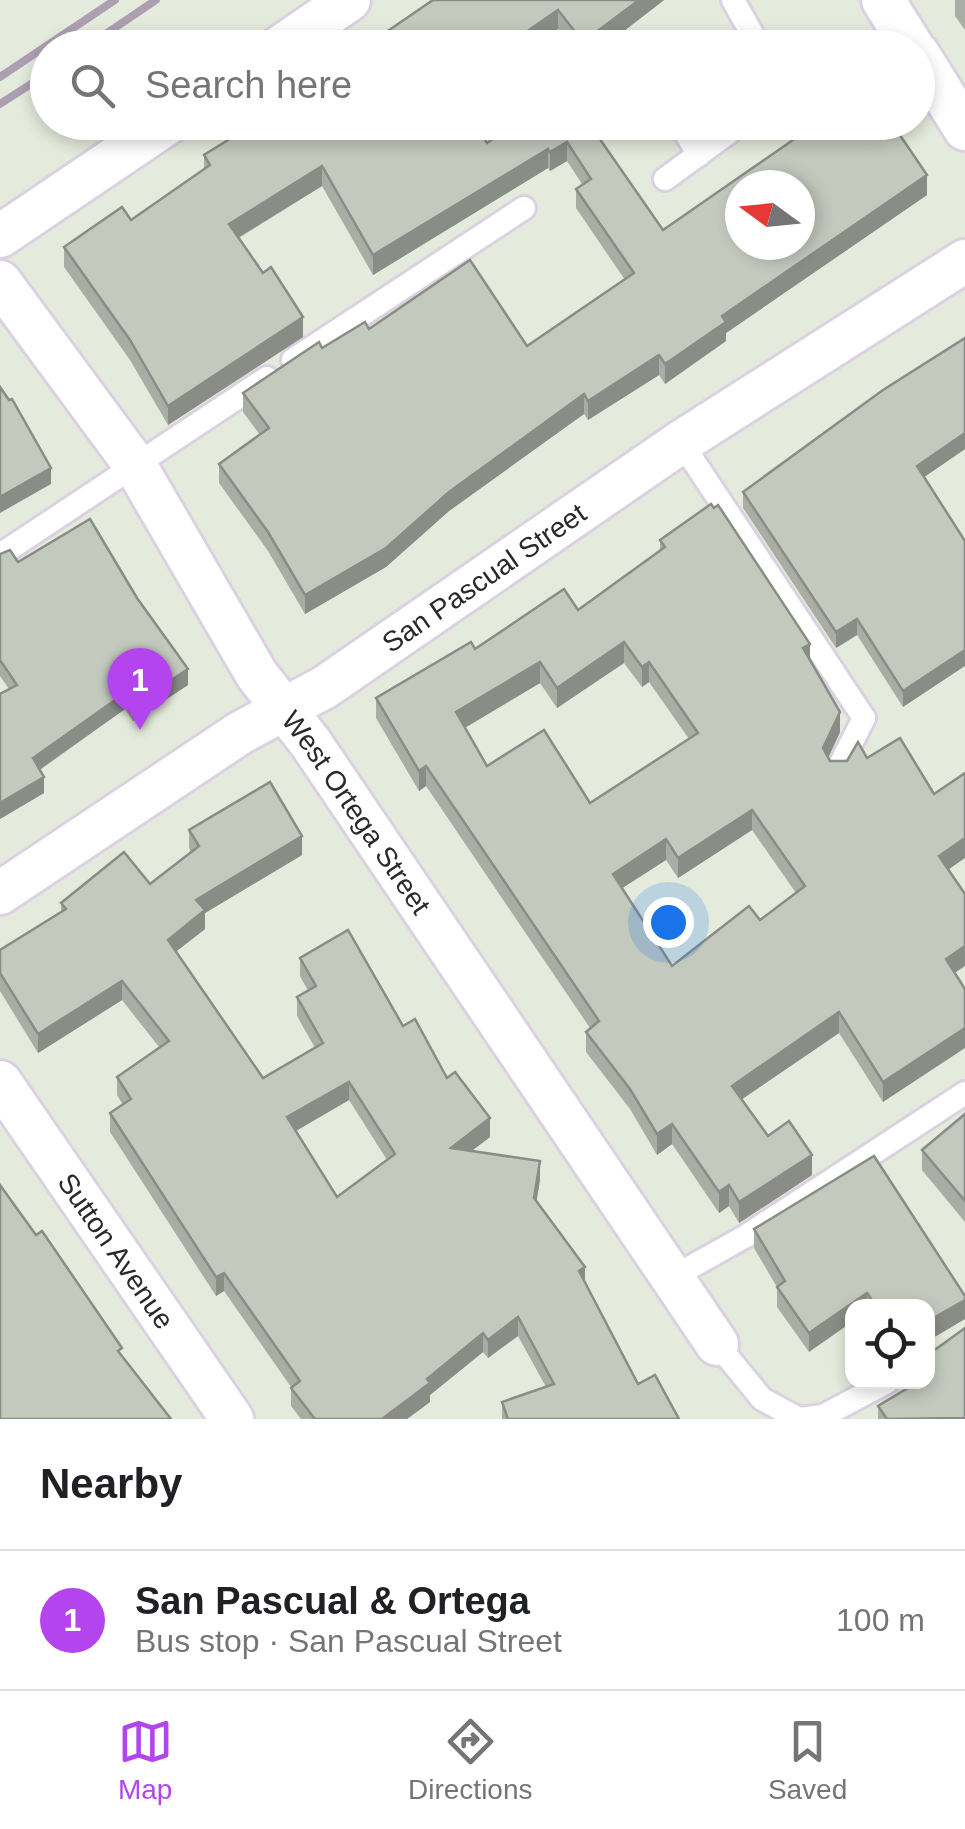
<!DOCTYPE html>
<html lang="en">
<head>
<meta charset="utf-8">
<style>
  :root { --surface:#fff; --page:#f2f2f2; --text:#202124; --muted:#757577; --line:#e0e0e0; --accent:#b445ee }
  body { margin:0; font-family:Helvetica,sans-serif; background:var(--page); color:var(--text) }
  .controls { position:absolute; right:30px; bottom:30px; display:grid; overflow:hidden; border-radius:20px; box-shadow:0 5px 15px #0003 }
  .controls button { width:90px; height:90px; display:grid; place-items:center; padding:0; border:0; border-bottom:2px solid var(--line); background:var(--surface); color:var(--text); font:50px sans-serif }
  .compass { position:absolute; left:725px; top:170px; width:90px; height:90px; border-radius:50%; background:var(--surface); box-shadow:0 5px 15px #0003; rotate:285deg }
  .you { position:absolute; left:668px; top:922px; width:35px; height:35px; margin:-25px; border:8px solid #fff; border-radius:50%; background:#1a73e8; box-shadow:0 0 0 15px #1a73e833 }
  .badge { display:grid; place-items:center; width:65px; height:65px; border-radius:50%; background:var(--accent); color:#fff; font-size:32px; font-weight:700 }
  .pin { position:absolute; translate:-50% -82px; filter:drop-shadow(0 2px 5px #0008) }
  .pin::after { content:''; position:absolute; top:52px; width:35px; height:30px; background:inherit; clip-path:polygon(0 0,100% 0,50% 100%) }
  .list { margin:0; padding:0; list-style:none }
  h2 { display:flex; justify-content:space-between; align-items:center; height:130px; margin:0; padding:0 40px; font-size:42px }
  h2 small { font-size:32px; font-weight:400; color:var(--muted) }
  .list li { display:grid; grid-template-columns:65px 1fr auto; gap:30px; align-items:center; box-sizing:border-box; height:140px; padding:0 40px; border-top:2px solid var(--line) }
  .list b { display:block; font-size:38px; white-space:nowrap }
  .list p { margin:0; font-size:32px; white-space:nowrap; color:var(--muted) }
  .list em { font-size:32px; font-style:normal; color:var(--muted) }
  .icon { flex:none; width:55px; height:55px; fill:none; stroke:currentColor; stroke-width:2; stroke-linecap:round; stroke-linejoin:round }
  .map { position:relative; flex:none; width:965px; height:1419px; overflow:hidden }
  .search { position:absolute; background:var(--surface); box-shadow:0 5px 15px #0003; left:30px; right:30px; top:30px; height:110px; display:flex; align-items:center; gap:25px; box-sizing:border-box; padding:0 35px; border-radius:55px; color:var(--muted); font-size:38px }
  .sheet { height:270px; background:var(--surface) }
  nav { display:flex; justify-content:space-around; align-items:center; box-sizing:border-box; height:140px; border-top:2px solid var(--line); background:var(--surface); font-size:28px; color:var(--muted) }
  nav a { display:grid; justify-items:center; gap:5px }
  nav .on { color:var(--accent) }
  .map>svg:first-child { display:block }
</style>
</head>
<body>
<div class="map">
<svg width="965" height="1419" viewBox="0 0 965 1419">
  <rect width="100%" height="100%" fill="#e4ebdc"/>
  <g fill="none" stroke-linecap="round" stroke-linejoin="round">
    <defs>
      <g id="lane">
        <path d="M 733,0 L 760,48"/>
        <path d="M 679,122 L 699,155"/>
        <path d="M 665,179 L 743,122"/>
        <path d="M 293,360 L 524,208"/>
        <path d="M 681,442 L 864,718 L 838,769"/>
        <path d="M 0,555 L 267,378"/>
        <path d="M 673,1277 L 746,1236 L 965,1093"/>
        <path d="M 717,1344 L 762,1399 L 799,1419"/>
        <path d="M 800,1419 L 823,1416 L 887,1382"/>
      </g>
      <g id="street">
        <path d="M 883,0 L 913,48"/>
        <path d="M 279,48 L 349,0"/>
        <path d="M 918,54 L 965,129"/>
        <path d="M 0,236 L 169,122"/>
        <path id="s1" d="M 0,282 L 135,465 L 257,675 L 310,742 L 717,1344"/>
        <path id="s2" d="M 0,893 L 240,733 L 325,687 L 681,442 L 965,261"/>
        <path id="s3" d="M 0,1082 L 232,1419"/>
      </g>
    </defs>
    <use href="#lane" stroke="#dcd1e1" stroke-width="28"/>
    <use href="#street" stroke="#dcd1e1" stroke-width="48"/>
    <use href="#lane" stroke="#fff" stroke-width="22"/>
    <use href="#street" stroke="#fff" stroke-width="42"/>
    <g stroke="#ac9fb2" stroke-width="8">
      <path d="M 85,48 L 156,0"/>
      <path d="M 0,77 L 115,0"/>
      <path d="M 0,104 L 48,73"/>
    </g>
  </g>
  <g fill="#a9ada3" fill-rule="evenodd">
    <path d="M 433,0 L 664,0 L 602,48 L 572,48 L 558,29 L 531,48 L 363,48 Z"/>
    <path d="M 955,0 L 965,0 L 965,30 L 955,16 Z"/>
    <path d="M 588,122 L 663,230 L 794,139 L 782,122 L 891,122 L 927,195 L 726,333 L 726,341 L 665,384 L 659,375 L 588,420 L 584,414 L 449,511 L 386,567 L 305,614 L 268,551 L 219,483 L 219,464 L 260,435 L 243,412 L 243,393 L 322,348 L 369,329 L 527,346 L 625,280 L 576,208 L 576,189 L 582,184 L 567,161 L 550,171 L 548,168 L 373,275 L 322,186 L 239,238 L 303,337 L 168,425 L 130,360 L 64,267 L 64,247 L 131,220 L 204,169 L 204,155 L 487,143 Z"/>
    <path d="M 965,338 L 965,449 L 924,477 L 903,707 L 857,635 L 836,648 L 743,508 L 743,492 Z"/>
    <path d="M 660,540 L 810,661 L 840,732 L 828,758 L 830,761 L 867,758 L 948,870 L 955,973 L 883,1102 L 839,1033 L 742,1099 L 768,1136 L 812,1175 L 739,1223 L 729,1206 L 719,1213 L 672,1144 L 657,1155 L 630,1109 L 586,1052 L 586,1032 L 590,1028 L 426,786 L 419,791 L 376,718 L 376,698 L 475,649 L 578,610 L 660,551 ZM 624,663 L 642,687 L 649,682 L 689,739 L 590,803 L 487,766 L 465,728 L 540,683 L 557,708 ZM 752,830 L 796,893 L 760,920 L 672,966 L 622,888 L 666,860 L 678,878 Z"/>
    <path d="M 0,554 L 18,562 L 188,685 L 133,721 L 125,709 L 40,770 L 44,793 L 0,819 L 0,694 L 9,689 L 0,676 Z"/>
    <path d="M 189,830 L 302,855 L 205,913 L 205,929 L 176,951 L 263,1078 L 315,1048 L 297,1016 L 297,997 L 308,991 L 300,976 L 300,958 L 403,1026 L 447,1078 L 490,1137 L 471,1151 L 540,1180 L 536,1201 L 585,1283 L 638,1384 L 679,1419 L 502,1419 L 502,1402 L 546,1387 L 518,1336 L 488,1358 L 483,1352 L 430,1395 L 430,1402 L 407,1419 L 301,1419 L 291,1406 L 291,1387 L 224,1291 L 216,1296 L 110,1132 L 110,1113 L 123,1105 L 117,1095 L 117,1077 L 159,1047 L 122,1000 L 38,1053 L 0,991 L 0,950 L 61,912 L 61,903 L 150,884 L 191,852 L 189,848 ZM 349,1100 L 387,1160 L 337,1197 L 296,1131 Z"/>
    <path d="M 965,1114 L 965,1222 L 922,1170 L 922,1150 Z"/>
    <path d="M 874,1156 L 928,1306 L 852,1306 L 809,1352 L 777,1307 L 777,1287 L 754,1248 L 754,1229 Z"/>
    <path d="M 913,1382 L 928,1382 L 965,1419 L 878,1419 L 878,1406 L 914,1384 Z"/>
  </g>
  <g fill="#898d85">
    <path d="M 639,0 L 664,0 L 602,48 L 583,48 L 583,42 Z"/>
    <path d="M 558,10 L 558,29 L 531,48 L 503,48 Z"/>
    <path d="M 567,142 L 567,161 L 550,171 L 550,152 Z"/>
    <path d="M 548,149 L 548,168 L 373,275 L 373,255 Z"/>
    <path d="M 322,166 L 322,186 L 229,243 L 229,224 Z"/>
    <path d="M 927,175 L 927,195 L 726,333 L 726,341 L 665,384 L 665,364 L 722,316 Z"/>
    <path d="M 303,317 L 303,337 L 168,425 L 168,406 Z"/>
    <path d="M 659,355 L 659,375 L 588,420 L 588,401 Z"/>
    <path d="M 584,394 L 584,414 L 449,511 L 386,567 L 305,614 L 305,595 Z"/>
    <path d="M 965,433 L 965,449 L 917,482 L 917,466 Z"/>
    <path d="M 51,468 L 51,484 L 0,513 L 0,497 Z"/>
    <path d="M 857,619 L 857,635 L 836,648 L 836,632 Z"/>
    <path d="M 624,642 L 624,663 L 557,708 L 557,688 Z"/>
    <path d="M 810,644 L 810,664 L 803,648 Z"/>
    <path d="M 965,650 L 965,666 L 903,707 L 903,691 Z"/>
    <path d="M 540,662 L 540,683 L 456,733 L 456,712 Z"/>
    <path d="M 649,662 L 649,682 L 642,687 L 642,667 Z"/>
    <path d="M 188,669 L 188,685 L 133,721 L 133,705 Z"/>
    <path d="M 125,693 L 125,709 L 33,774 L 33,758 Z"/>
    <path d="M 840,712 L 840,732 L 823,769 L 823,748 Z"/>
    <path d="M 426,766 L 426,786 L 419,791 L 419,771 Z"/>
    <path d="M 44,777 L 44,793 L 0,819 L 0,803 Z"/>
    <path d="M 752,810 L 752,830 L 678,878 L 678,858 Z"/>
    <path d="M 302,836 L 302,855 L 205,913 L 205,929 L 168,958 L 168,940 L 196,900 Z"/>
    <path d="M 965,838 L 965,858 L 939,876 L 939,856 Z"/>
    <path d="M 666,839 L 666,860 L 613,894 L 613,874 Z"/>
    <path d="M 965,946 L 965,966 L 946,979 L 946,959 Z"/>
    <path d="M 122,981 L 122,1000 L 38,1053 L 38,1034 Z"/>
    <path d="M 839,1012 L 839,1033 L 732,1106 L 732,1086 Z"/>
    <path d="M 965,1028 L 965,1048 L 883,1102 L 883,1082 Z"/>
    <path d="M 349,1082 L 349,1100 L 287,1136 L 287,1117 Z"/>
    <path d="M 490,1118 L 490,1137 L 451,1167 L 451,1148 Z"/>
    <path d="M 672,1124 L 672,1144 L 657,1155 L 657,1134 Z"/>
    <path d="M 812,1155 L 812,1175 L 739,1223 L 739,1202 Z"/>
    <path d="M 540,1161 L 540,1180 L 534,1217 L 534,1198 Z"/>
    <path d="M 729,1185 L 729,1206 L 719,1213 L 719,1192 Z"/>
    <path d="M 585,1267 L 585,1286 L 579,1271 Z"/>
    <path d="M 224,1273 L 224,1291 L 216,1296 L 216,1277 Z"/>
    <path d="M 867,1293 L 867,1306 L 852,1306 L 852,1322 L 809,1352 L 809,1333 Z"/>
    <path d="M 965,1300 L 965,1319 L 928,1341 L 928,1321 Z"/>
    <path d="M 518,1317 L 518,1336 L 488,1358 L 488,1340 Z"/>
    <path d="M 483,1333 L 483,1352 L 430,1395 L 430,1402 L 407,1419 L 382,1419 L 427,1379 Z"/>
  </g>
  <g fill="#c4c9be" stroke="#898d85" stroke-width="2.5" fill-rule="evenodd">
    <path d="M 433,0 L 639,0 L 583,42 L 558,10 L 503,48 L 363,48 Z"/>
    <path d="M 257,122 L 474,122 L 487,143 L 516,122 L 588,122 L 663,230 L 803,133 L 796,122 L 891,122 L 927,175 L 722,316 L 726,322 L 665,364 L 659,355 L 588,401 L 584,394 L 449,492 L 386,548 L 305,595 L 268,532 L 219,464 L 269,428 L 243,393 L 319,342 L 322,348 L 365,322 L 369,329 L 470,260 L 527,346 L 634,273 L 576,189 L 591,179 L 567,142 L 550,152 L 548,149 L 373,255 L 322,166 L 229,224 L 263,273 L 271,267 L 303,317 L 168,406 L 130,340 L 64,247 L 122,207 L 131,220 L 210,165 L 204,155 ZM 740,185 L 800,185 L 800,245 L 740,245 Z"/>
    <path d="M 965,338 L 965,433 L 917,466 L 965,541 L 965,650 L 903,691 L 857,619 L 836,632 L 743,492 L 883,390 Z"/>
    <path d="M 0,387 L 9,400 L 12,399 L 51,468 L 0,497 Z"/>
    <path d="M 711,504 L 714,508 L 718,505 L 810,644 L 803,648 L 840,712 L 823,748 L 830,761 L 847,761 L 858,742 L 867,758 L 900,738 L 934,794 L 965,773 L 965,838 L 939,856 L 965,894 L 965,946 L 946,959 L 965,989 L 965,1028 L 883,1082 L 839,1012 L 732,1086 L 768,1136 L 789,1121 L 812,1155 L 739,1202 L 729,1185 L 719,1192 L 672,1124 L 657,1134 L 630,1089 L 586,1032 L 599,1021 L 426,766 L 419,771 L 376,698 L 471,642 L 475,649 L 564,589 L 578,610 L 665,547 L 660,540 ZM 624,642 L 642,667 L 649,662 L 698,733 L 590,803 L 544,730 L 487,766 L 456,712 L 540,662 L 557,688 ZM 752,810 L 805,886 L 760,920 L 749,906 L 672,966 L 613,874 L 666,839 L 678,858 Z"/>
    <path d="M 90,519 L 137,598 L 188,669 L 133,705 L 125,693 L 33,758 L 44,777 L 0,803 L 0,694 L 17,685 L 0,660 L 0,554 L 10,550 L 18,562 Z"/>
    <path d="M 270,782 L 302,836 L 196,900 L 205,910 L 168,940 L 263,1078 L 323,1043 L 297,997 L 316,986 L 300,958 L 348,930 L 403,1026 L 415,1019 L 447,1078 L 455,1072 L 490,1118 L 451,1148 L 540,1161 L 534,1198 L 585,1267 L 579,1271 L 638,1384 L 655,1375 L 679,1419 L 508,1419 L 502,1402 L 554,1384 L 518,1317 L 488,1340 L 483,1333 L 427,1379 L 430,1383 L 382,1419 L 315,1419 L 291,1388 L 300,1381 L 224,1273 L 216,1277 L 110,1113 L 131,1099 L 117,1077 L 169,1041 L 122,981 L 38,1034 L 0,973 L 0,950 L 66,909 L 61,903 L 124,852 L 150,884 L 199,846 L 189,830 ZM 349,1082 L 395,1154 L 337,1197 L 287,1117 Z"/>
    <path d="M 965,1114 L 965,1201 L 922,1150 Z"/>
    <path d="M 874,1156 L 965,1296 L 965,1300 L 928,1321 L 928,1306 L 876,1306 L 867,1293 L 809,1333 L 777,1287 L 785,1281 L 754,1229 Z"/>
    <path d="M 0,1185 L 36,1235 L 42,1231 L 122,1348 L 118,1351 L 171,1419 L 0,1419 Z"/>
    <path d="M 965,1328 L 965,1418 L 887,1419 L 878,1406 L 918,1382 L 928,1382 L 928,1349 L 936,1349 Z"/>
  </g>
  <g text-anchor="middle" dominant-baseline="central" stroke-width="9" stroke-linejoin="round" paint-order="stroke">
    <g font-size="28" fill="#292929" stroke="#fff">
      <text stroke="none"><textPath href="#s2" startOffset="578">San Pascual Street</textPath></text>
      <text stroke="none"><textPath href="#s1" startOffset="640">West Ortega Street</textPath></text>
      <text stroke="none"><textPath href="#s3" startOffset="205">Sutton Avenue</textPath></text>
    </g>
  </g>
</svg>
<div class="controls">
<button><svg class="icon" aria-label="locate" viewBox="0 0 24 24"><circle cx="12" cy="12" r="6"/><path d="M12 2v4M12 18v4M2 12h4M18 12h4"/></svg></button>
</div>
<svg class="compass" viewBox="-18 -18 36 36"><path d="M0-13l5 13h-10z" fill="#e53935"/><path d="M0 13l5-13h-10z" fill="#757577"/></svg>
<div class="you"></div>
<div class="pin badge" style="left:140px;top:730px">1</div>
<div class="search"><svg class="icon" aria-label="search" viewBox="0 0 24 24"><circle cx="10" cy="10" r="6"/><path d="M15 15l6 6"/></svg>Search here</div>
</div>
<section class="sheet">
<h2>Nearby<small></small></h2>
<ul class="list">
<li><span class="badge">1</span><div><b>San Pascual &amp; Ortega</b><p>Bus stop · San Pascual Street</p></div><em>100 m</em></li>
</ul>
</section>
<nav>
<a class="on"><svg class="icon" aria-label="map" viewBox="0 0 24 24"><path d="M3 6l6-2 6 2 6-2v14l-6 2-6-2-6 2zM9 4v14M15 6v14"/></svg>Map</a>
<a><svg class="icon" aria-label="directions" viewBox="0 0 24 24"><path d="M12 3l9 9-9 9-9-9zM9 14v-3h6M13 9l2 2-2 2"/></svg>Directions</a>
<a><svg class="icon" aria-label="saved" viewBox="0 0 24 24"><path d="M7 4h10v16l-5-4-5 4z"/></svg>Saved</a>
</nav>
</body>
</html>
